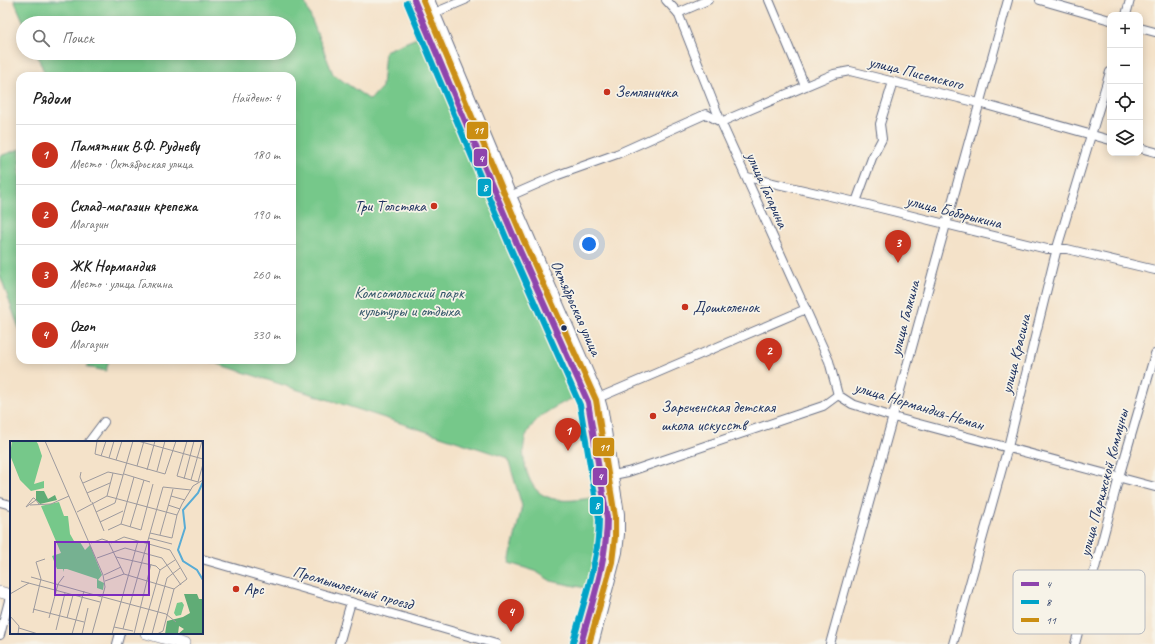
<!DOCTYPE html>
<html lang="ru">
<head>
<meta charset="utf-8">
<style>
  :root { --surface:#fff; --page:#f2f2f2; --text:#222; --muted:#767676; --line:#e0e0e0; --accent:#c8321e }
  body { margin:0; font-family:Caveat,sans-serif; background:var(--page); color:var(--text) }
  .controls { position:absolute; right:12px; top:12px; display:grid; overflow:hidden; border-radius:8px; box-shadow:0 2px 10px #0003 }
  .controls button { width:36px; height:36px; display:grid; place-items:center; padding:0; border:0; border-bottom:1px solid var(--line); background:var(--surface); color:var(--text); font:20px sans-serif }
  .you { position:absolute; left:589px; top:244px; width:14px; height:14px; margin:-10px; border:3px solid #fff; border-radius:50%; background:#1a73e8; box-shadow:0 0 0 6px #1a73e833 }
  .badge { display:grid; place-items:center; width:26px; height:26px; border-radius:50%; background:var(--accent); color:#fff; font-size:13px; font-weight:700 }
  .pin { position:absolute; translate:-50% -33px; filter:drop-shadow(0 1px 2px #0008) }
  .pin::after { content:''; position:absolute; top:21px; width:14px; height:12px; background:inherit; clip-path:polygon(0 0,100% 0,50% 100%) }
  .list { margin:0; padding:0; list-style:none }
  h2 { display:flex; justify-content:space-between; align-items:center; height:52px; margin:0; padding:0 16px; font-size:17px }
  h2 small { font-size:13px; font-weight:400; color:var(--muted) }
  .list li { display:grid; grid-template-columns:26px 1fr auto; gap:12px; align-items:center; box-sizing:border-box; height:60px; padding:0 16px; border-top:1px solid var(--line) }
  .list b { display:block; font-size:15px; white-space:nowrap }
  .list p { margin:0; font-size:13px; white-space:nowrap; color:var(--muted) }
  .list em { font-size:13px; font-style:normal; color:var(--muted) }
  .icon { flex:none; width:22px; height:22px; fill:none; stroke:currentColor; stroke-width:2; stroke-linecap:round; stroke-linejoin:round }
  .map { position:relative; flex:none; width:1155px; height:644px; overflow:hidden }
  .search { position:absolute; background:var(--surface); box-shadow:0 2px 10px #0003; left:16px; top:16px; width:280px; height:44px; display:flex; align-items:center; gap:10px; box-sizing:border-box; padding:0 14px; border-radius:22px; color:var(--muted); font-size:15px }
  .panel { position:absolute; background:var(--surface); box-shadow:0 2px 10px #0003; left:16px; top:72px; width:280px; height:292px; border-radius:12px }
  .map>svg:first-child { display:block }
</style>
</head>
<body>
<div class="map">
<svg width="1155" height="644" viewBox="0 0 1155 644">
  <rect width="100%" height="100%" fill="#f7f3e8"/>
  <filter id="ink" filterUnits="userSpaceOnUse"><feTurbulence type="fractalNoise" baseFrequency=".025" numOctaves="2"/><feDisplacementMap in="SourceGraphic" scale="8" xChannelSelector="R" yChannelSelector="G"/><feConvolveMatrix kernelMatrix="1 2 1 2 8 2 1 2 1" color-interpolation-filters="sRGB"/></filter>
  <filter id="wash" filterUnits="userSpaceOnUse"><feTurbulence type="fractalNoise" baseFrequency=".012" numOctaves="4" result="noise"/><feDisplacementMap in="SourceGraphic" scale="16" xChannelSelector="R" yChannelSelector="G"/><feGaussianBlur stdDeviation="0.9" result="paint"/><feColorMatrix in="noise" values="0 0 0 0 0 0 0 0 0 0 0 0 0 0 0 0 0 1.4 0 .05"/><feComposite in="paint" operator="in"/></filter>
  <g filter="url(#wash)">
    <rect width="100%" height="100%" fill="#f4e2c9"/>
    <g fill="#76c88a" stroke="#487c74">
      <path d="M 14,0 L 304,0 L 333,74 L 370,100 L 382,87 L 385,51 L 429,33 L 510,245 L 566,368 L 567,384 L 573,398 C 541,413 515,428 526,469 C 529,480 534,491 545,496 C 562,504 581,499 599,497 L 603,536 L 590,589 L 551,581 L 535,571 L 509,563 L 522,506 L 508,458 L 206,360 L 292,360 L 292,76 L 46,76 L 36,53 L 289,53 L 289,23 L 24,23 Z"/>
      <path d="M 20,149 L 20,331 L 0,275 L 0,156 Z"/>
      <path d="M 89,360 L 109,360 L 106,371 L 87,367 Z"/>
    </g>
  </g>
  <g filter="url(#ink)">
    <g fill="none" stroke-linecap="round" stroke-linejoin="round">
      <defs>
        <g id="street">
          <path d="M 666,0 L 678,13 L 721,122 L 829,361 L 838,395"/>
          <path d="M 769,0 L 805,86"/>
          <path d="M 1040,0 L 1110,20"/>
          <path d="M 434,13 L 465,0"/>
          <path d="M 678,13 L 708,0"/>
          <path d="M 1126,15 L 1130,0"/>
          <path d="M 1140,28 L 1155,32"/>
          <path d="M 1140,148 L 1155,152"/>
          <path d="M 747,177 L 856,202 L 1047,249 L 1067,249 L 1155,270"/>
          <path d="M 510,196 L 558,175 L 617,154 L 706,114 L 721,122 L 834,74 L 850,71 L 979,103 L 1110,140"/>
          <path d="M 856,202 L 872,158 L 882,139 L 880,124 L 893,82"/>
          <path d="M 598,398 L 806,309"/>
          <path d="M 89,442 L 104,422"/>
          <path d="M 613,475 L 628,472 L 823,406 L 838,395 L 852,404 L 893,417 L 1155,487"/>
          <path d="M 0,502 L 11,505"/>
          <path d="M 202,559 L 496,644"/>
          <path d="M 0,635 L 11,593"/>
          <path d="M 117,644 L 120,633"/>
          <path d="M 339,644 L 351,602"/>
          <path d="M 830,644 L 1008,0"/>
          <path d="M 953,644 L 1008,447 L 1057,248 L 1110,72"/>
          <path d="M 1075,644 L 1119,477 L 1155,354"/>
        </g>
        <g id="secondary">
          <path d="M 0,592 L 11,595"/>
          <path d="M 146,633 L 184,644"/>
        </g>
        <g id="primary">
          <path d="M 414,0 L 517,244 L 588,402 L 593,425 L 607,518 L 607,537 L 604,560 L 581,644"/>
          <path d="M 428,0 L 510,196 L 598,398 L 602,412 L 618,514 L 618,534 L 616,552 L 592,644"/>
        </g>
      </defs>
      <use href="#street" stroke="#676e83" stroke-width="10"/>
      <use href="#secondary" stroke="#676e83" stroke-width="12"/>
      <use href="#primary" stroke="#676e83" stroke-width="14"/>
      <use href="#street" stroke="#fff" stroke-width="8"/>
      <use href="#secondary" stroke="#fff" stroke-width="11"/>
      <use href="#primary" stroke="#fff" stroke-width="12"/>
      <defs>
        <path id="bus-1" d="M 414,0 L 517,244 L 588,402 L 607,518 C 607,561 592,602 581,644"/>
        <path id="bus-2" d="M 407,3 L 510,247 L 580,405 L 599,519 C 599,561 584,601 573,642"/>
        <path id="bus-3" d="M 423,0 L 524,241 L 596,400 L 615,517 L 615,537 L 612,562 L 589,644"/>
      </defs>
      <use href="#bus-1" stroke="#f7f3e8" stroke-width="9"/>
      <use href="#bus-2" stroke="#f7f3e8" stroke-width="9"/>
      <use href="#bus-3" stroke="#f7f3e8" stroke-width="9"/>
      <use href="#bus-1" stroke="#8e44ad" stroke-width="6"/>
      <use href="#bus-2" stroke="#01a3c8" stroke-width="6"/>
      <use href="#bus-3" stroke="#cb8e13" stroke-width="6"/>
    </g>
  </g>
  <g fill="#c8321e" stroke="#f7f3e8" stroke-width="1.5">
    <circle cx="607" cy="92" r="4"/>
    <circle cx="434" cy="206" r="4"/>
    <circle cx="685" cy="307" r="4"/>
    <circle cx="653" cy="416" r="4"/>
    <circle cx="236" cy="589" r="4"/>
  </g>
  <circle fill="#1b2f5e" stroke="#f7f3e8" stroke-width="1.5" cx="564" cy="328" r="3.5"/>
  <g text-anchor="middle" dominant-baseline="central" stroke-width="3.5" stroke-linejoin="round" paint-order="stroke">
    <g font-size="16" fill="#1b2f5e" stroke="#f7f3e8">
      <text transform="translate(916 73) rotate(14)">улица Писемского</text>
      <text transform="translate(767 190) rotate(66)">улица Гагарина</text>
      <text transform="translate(954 212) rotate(14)">улица Боборыкина</text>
      <text transform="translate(576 308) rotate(66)">Октябрьская улица</text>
      <text transform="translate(905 318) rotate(-75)">улица Галкина</text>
      <text transform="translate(1016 354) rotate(-76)">улица Красина</text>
      <text transform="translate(919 406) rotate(17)">улица Нормандия-Неман</text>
      <text transform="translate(1104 483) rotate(-75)">улица Парижской Коммуны</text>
      <text transform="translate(353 588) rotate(16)">Промышленный проезд</text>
    </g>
    <g font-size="16" fill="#1b2f5e" stroke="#f7f3e8" text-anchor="start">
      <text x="615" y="92">Земляничка</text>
      <text x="426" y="206" text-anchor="end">Три Толстяка</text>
      <text x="693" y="307">Дошколенок</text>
      <text x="661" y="407">Зареченская детская<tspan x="661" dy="18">школа искусств</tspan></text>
      <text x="244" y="589">Арс</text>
    </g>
    <g font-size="16" fill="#325569" stroke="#f7f3e8">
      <text x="409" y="293">Комсомольский парк<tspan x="409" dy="18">культуры и отдыха</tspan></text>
    </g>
  </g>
  <g transform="translate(10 441)">
    <rect width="193" height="193" fill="#f4e2c9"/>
    <path d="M 2,0 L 26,0 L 28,3 L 32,15 L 24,43 L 34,40 L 34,47 L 21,50 L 10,39 L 0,14 ZM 49,61 L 54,75 L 58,75 L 60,93 L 64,100 L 70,101 L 75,109 L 80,104 L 92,134 L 88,139 L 94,142 L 93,149 L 87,147 L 87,138 L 57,128 L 54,128 L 54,131 L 53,128 L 47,128 L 42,115 L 51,112 L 31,65 ZM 172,161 L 174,164 L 171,174 L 166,175 L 164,172 L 167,162 Z" fill="#76c88a"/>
    <path d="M 26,50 L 34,50 L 38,58 L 45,54 L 47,59 L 30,63 L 26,59 ZM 174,153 L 187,153 L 189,158 L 193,158 L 193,193 L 168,193 L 174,188 L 169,185 L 168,193 L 155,193 L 157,180 L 173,176 L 180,172 Z" fill="#60ac76"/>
    <path fill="none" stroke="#59acd5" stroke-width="2" d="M 193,41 L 188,52 L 173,69 L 175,87 L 168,109 L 173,120 L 187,129 L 193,139"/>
    <path fill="none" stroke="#9d9a9e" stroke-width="1" d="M 35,0 L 93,134 L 95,146 L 82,193M 87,0 L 85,13 L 155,33 L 166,0M 128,0 L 193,18M 177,0 L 167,35 L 188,41M 91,15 L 96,0M 99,17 L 104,0M 106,19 L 112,0M 127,25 L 134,0M 137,29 L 145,0M 147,30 L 155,0M 71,31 L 70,36 L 81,61M 114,33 L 140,41M 174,38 L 184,0M 181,39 L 192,0M 188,41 L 193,23M 73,42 L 98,31 L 113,34M 77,52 L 100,42M 97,55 L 103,32M 161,55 L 175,59M 26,59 L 16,66 L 23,57 L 24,57 L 25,58 L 29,63M 82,61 L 94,90M 20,64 L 41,63 L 59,55M 158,64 L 170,68M 67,71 L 97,55 L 167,74M 86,71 L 105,62 L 123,0M 90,81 L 113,70M 111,83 L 124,36M 120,86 L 134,39M 98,89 L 111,83 L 131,89 L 143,43M 140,92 L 162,97 L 167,74 L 172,63 L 183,45 L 193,39M 150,94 L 163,48M 139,97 L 162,103M 81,102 L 92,98 L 98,100 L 114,133M 101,102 L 114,96 L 160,109 L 177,138 L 164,148 L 153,190 L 147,193M 106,116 L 146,125 L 150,129M 87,117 L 115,107 L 152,117 L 171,144M 94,134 L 111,126M 21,136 L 92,156M 11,140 L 90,161M 95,140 L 114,133 L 164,148M 0,153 L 19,142M 93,156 L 156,173 L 166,181M 23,168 L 74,181M 23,172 L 31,138 L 26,121 L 35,118M 0,175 L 9,185 L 8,193M 39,177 L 48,143 L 54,135M 57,177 L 63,154M 104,186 L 123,190M 9,187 L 28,193M 113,188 L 153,46 L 181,49M 46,189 L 55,152M 62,193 L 74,150M 72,193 L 78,167M 102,193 L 128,100M 124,193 L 141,123M 132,193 L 150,129 L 165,119M 142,193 L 157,137 L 170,127"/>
    <path fill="#7b2cbf" fill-opacity="0.15" stroke="#7b2cbf" stroke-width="2" d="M 45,101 L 139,101 L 139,154 L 45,154 Z"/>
    <rect width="193" height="193" fill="none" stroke="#1b2f5e" stroke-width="2"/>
  </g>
  <rect x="1013" y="570" width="132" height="64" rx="6" fill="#f7f3e8" stroke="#b5b8bf" stroke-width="1"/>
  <rect x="1021" y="582" width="18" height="4" fill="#8e44ad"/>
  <rect x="1021" y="600" width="18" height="4" fill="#01a3c8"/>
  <rect x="1021" y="618" width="18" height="4" fill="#cb8e13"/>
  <g font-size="11" fill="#1b2f5e">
    <text x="1046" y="588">4</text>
    <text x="1046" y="606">8</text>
    <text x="1046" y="624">11</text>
  </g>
  <g stroke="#f7f3e8" stroke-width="1.5">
    <rect x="466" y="121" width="23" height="19" rx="4" fill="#cb8e13"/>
    <rect x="473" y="148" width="15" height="19" rx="4" fill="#8e44ad"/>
    <rect x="477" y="178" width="15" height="19" rx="4" fill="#01a3c8"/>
    <rect x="592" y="437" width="23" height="20" rx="4" fill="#cb8e13"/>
    <rect x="592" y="467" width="16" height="19" rx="4" fill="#8e44ad"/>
    <rect x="589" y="496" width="15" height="19" rx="4" fill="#01a3c8"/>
  </g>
  <g font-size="11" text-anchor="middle" font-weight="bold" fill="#fff">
    <text x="478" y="134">11</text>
    <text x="481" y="162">4</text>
    <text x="485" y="191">8</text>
    <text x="604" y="451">11</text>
    <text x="600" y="480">4</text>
    <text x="597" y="509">8</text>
  </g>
</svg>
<div class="controls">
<button>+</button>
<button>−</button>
<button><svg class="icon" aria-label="locate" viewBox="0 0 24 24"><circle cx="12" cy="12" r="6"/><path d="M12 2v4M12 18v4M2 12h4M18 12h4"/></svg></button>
<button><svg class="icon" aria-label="layers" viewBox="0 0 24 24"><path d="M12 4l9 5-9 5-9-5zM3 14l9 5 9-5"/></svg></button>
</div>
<div class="you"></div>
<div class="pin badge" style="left:568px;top:451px">1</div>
<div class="pin badge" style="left:769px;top:371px">2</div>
<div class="pin badge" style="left:898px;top:263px">3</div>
<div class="pin badge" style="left:511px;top:632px">4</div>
<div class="search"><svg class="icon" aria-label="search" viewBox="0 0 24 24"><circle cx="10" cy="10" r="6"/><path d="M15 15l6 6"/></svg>Поиск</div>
<section class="panel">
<h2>Рядом<small>Найдено: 4</small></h2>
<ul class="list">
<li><span class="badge">1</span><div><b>Памятник В.Ф. Рудневу</b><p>Место · Октябрьская улица</p></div><em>180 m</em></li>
<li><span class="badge">2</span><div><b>Склад-магазин крепежа</b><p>Магазин</p></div><em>190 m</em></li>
<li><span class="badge">3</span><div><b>ЖК Нормандия</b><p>Место · улица Галкина</p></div><em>260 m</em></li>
<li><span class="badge">4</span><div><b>Ozon</b><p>Магазин</p></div><em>330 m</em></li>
</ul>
</section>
</div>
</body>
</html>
